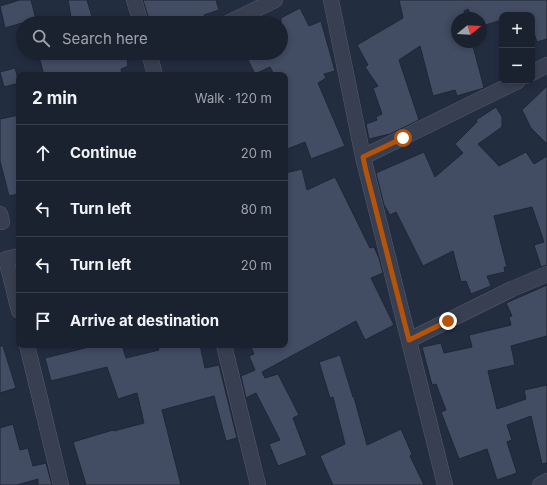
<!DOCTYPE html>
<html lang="en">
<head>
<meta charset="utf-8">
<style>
  :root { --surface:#1a2230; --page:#272f3c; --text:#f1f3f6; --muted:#9fa4ab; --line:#383f4c }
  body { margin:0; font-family:Inter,sans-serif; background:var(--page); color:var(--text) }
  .controls { position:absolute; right:12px; top:12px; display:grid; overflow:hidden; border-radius:8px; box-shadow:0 2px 6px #0003 }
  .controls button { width:36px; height:36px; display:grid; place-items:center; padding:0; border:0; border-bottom:1px solid var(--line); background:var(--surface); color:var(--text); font:20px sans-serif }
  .compass { position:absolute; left:451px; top:12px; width:36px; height:36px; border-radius:50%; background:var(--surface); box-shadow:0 2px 6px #0003; rotate:72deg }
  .stop { position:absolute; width:12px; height:12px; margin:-9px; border:3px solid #b45309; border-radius:50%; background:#fff }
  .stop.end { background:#b45309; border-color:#fff; box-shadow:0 1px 4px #0008 }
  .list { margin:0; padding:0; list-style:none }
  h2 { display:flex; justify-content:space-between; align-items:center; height:52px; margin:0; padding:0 16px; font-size:17px }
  h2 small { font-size:13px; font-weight:400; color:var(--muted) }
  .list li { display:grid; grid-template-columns:26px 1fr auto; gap:12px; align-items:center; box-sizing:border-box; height:56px; padding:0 16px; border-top:1px solid var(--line) }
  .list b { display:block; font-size:15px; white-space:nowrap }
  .list em { font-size:13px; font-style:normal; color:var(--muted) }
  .icon { flex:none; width:22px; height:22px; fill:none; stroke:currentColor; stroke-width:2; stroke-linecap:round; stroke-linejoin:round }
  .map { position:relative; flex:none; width:547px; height:485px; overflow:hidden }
  .search { position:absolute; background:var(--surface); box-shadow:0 2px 6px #0003; left:16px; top:16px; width:272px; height:44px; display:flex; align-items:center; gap:10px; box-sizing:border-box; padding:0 14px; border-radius:22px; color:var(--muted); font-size:15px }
  .panel { position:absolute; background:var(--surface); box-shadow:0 2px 6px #0003; left:16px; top:72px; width:272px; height:276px; border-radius:8px }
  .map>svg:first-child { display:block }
</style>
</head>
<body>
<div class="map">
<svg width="547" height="485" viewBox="0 0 547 485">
  <rect width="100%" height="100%" fill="#232d40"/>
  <g fill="#424c62" stroke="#1f2637">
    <path d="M 20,0 L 31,0 L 37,23 L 22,23 L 5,28 L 0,6 Z"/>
    <path d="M 68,0 L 87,0 L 94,23 L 72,23 Z"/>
    <path d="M 143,0 L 216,0 L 219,10 L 204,15 L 205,17 L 180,23 L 150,23 Z"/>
    <path d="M 399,0 L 547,0 L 547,39 L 537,42 L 532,27 L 532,15 L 502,15 L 502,20 L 482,26 L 481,18 L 473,18 L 468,9 L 464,11 L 466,18 L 457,18 L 457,42 L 472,42 L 484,88 L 457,96 L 455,90 L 433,96 L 420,46 L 399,60 L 419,120 L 390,134 L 369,139 L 366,124 L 377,120 L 376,117 L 382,114 L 373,88 L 378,86 L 365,67 L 368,65 L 357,45 L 403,18 Z"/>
    <path d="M 300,8 L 309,26 L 321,21 L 335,71 L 324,74 L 326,78 L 318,83 L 345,146 L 311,159 L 305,142 L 285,150 L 285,75 L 274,75 L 270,67 L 255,74 L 247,58 L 250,57 L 248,53 L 281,53 L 281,18 Z"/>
    <path d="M 38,53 L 126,53 L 128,66 L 121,69 L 122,75 L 44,75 Z"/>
    <path d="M 15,68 L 19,83 L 4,87 L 0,72 Z"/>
    <path d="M 547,86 L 547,144 L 531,128 L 522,110 Z"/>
    <path d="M 496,107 L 502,117 L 502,127 L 478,144 L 499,166 L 526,152 L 534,164 L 547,156 L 547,265 L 541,267 L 534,245 L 544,242 L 532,207 L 494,216 L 507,267 L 504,267 L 505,272 L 487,276 L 491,286 L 471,294 L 466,281 L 461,282 L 453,251 L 423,266 L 396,212 L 390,215 L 384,205 L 376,173 L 424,152 L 435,177 L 463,153 L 455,144 L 477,122 L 476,120 Z"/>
    <path d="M 19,115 L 19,194 L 9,196 L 0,161 L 0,119 Z"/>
    <path d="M 302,169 L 307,190 L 335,177 L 370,248 L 374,247 L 379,258 L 383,273 L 371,278 L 394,325 L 365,340 L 356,321 L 262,372 L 265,378 L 278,374 L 299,415 L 293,418 L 307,455 L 278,466 L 269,444 L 280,440 L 256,393 L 246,398 L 241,376 L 255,370 L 249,356 L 254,354 L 250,345 L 285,345 L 285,173 Z"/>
    <path d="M 547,285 L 547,336 L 511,346 L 515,365 L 488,371 L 497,409 L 526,399 L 524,390 L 547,385 L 547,463 L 542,464 L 531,416 L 507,425 L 512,440 L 507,442 L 517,473 L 497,480 L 487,449 L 459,459 L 441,412 L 446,410 L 436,384 L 432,385 L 422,347 L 441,343 L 444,353 L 472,347 L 469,335 L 511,325 L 509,317 L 512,316 L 506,303 Z"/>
    <path d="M 97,345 L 122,345 L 126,358 L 159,350 L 157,345 L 200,345 L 205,368 L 219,365 L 237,438 L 226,441 L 214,396 L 162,410 L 181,485 L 86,485 L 73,442 L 113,430 L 114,431 L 144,423 L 137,393 L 118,399 L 107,367 L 51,381 L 45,358 Z"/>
    <path d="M 0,346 L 3,346 L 16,388 L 0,393 Z"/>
    <path d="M 340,355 L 353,397 L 354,397 L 367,445 L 401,429 L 412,454 L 410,456 L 424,485 L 333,485 L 320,456 L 345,444 L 333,397 L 330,398 L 319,362 Z"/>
    <path d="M 13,424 L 20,450 L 28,448 L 33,466 L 46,463 L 52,485 L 38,485 L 38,479 L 17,485 L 0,485 L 0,428 Z"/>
  </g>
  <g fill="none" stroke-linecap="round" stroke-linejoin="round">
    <defs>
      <g id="street">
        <path d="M 134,0 L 141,23"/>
        <path d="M 331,0 L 363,157 L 445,485"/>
        <path d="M 228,23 L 275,0"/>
        <path d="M 149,53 L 155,75"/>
        <path d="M 532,73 L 547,65"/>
        <path d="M 363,157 L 518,81"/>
        <path d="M 0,214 L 2,222"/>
        <path d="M 19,256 L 6,259 L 19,311"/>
        <path d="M 409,340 L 512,289 L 547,274"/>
        <path d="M 27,345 L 61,485"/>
        <path d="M 224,345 L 258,485"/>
        <path d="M 540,485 L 547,481"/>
      </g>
    </defs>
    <use href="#street" stroke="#535a6a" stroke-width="16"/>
    <use href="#street" stroke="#383f50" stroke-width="15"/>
  </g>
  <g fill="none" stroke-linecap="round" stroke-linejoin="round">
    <path stroke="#b45309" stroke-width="5" d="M 403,138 L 363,157 L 366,171 L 409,340 L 448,321"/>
  </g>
</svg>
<div class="controls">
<button>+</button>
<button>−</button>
</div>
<svg class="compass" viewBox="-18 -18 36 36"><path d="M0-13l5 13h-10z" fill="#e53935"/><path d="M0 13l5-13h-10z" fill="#9fa4ab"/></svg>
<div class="stop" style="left:403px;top:138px"></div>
<div class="stop end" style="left:448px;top:321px"></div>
<div class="search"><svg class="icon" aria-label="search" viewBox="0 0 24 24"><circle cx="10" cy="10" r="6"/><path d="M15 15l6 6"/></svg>Search here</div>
<section class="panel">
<h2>2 min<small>Walk · 120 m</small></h2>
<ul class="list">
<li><svg class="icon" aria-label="ahead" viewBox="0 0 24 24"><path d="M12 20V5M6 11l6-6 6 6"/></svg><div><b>Continue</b></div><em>20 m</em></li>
<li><svg class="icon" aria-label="left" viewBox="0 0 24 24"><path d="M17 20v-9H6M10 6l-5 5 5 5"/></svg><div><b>Turn left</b></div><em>80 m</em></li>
<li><svg class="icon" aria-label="left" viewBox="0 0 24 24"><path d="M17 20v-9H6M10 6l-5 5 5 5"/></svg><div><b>Turn left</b></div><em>20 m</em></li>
<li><svg class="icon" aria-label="arrive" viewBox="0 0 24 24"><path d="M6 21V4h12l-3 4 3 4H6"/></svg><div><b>Arrive at destination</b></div></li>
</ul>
</section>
</div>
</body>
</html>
